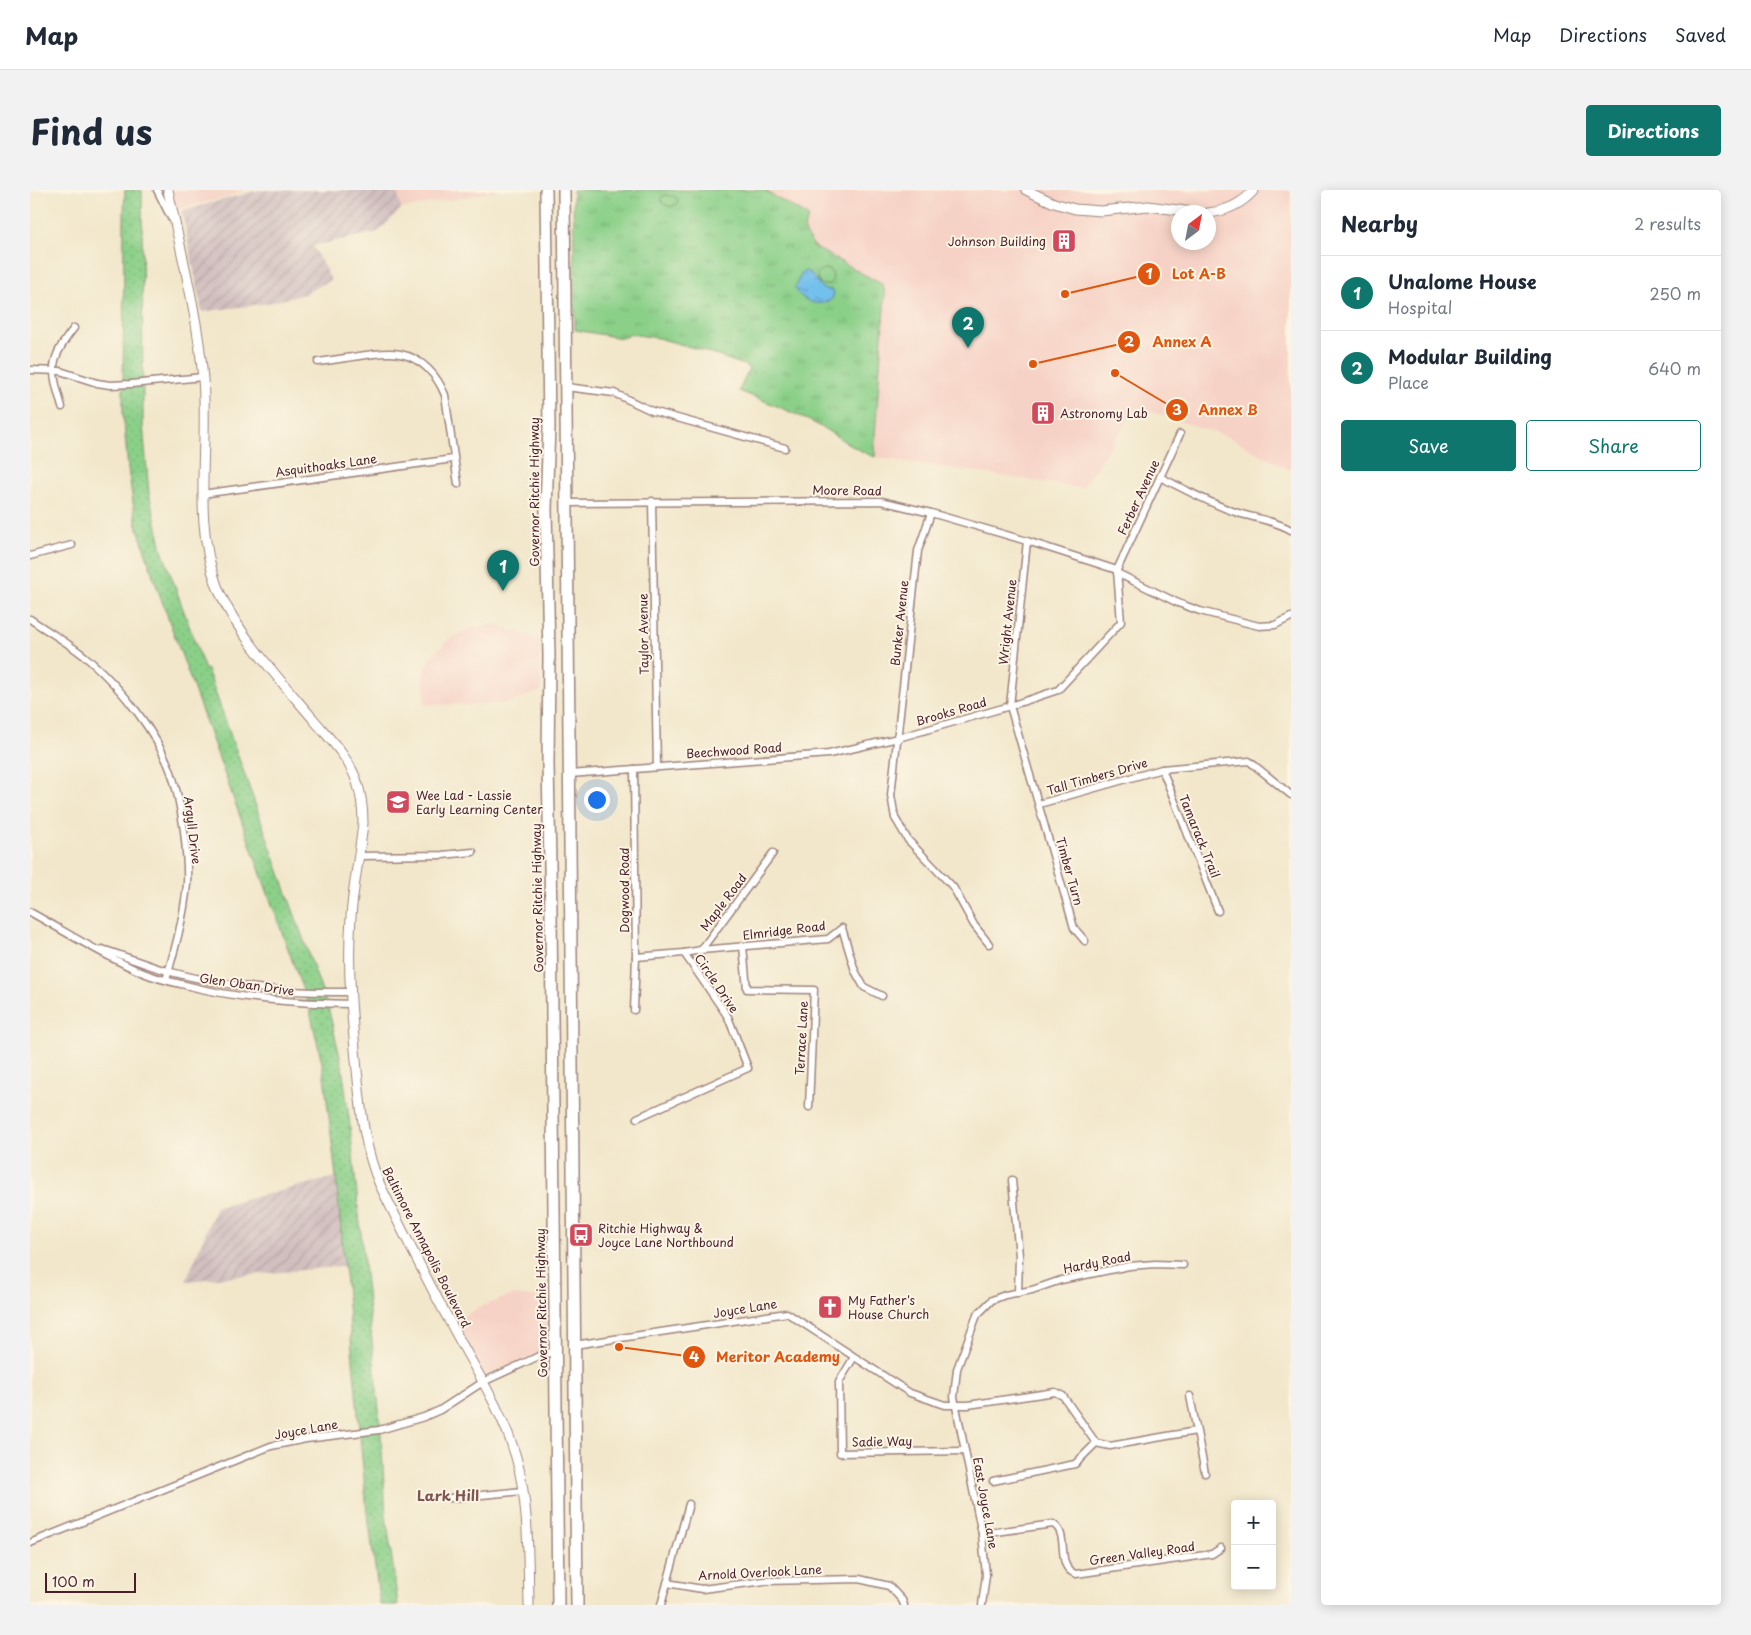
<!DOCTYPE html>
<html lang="en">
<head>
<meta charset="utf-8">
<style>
  :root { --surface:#fff; --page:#f2f2f3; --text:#1f2937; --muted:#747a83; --line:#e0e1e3; --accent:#0f766e }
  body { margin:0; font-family:"Playpen Sans",sans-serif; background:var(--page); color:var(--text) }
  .controls { position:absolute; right:15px; bottom:15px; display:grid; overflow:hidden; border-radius:5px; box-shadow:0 2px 12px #0003 }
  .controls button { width:45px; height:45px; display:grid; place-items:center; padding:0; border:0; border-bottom:1px solid var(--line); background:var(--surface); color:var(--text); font:25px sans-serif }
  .compass { position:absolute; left:1141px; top:15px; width:45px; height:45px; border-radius:50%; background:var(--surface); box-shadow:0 2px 12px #0003; rotate:32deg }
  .scale { position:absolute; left:15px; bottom:12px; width:91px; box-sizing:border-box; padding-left:5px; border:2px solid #4a1f2b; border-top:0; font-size:14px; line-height:18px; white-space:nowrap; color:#4a1f2b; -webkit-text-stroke:4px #fcf5e5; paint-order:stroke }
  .you { position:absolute; left:566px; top:609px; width:18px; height:18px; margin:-12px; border:4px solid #fff; border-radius:50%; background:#1a73e8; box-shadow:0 0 0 8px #1a73e833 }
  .badge { display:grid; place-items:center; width:32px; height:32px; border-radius:50%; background:var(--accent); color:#fff; font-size:16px; font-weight:700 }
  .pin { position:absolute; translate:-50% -41px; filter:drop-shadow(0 1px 2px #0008) }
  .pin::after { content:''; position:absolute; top:26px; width:18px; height:15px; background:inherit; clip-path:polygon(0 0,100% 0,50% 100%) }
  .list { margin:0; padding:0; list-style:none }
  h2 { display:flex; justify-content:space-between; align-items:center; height:65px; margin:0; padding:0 20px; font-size:21px }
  h2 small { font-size:16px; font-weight:400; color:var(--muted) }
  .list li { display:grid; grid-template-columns:32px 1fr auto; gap:15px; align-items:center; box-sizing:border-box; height:75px; padding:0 20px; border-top:1px solid var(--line) }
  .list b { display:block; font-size:19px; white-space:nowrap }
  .list p { margin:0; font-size:16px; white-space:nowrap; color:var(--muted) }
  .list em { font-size:16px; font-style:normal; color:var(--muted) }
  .actions { display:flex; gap:10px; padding:15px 20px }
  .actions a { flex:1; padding:11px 0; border:1px solid var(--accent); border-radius:5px; text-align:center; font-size:18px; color:var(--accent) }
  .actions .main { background:var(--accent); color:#fff }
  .map { position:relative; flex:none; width:1261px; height:1415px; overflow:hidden; border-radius:5px }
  header { display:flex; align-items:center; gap:30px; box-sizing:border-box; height:70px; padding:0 25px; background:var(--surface); border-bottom:1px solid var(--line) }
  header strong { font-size:24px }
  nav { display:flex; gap:28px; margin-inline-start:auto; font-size:18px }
  .intro { display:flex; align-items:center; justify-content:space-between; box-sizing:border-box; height:120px; padding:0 30px }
  h1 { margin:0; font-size:35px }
  .button { padding:12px 22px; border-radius:5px; background:var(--accent); color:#fff; font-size:18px; font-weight:700 }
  main { display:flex; gap:30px; padding:0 30px }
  aside { flex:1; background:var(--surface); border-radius:5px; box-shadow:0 2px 12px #0003 }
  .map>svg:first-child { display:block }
</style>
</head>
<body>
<header>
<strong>Map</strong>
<nav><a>Map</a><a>Directions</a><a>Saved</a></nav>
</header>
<div class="intro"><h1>Find us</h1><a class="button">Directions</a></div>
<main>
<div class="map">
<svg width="1261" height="1415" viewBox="0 0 1261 1415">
  <defs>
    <pattern id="industrial-furrows" width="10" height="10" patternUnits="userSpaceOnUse" patternTransform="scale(1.25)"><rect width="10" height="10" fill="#d1bfbf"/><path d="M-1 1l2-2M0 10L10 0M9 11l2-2" fill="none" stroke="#b5a4a4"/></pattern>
    <pattern id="grass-tufts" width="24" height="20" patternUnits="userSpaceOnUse" patternTransform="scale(1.25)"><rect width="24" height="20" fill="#8bd089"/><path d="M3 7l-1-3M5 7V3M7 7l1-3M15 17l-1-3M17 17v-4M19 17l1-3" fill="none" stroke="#79b276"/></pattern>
    <pattern id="park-dots" width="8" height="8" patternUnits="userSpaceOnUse" patternTransform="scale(1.25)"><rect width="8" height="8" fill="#8bd089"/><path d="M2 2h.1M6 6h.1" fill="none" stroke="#79b276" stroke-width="1.8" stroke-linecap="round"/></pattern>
    <pattern id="water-ripples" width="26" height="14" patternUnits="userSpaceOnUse" patternTransform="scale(1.25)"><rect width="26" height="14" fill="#73c0ed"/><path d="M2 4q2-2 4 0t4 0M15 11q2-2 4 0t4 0" fill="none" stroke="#609bc0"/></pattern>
  </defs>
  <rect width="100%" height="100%" fill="#fcf5e5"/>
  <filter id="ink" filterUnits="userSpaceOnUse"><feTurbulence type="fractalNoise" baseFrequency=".02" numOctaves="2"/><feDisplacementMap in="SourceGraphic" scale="10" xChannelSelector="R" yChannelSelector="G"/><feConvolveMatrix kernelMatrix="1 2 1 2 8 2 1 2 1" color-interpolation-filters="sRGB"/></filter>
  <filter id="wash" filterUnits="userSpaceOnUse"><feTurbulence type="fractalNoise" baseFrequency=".0096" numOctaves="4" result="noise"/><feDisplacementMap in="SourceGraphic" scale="20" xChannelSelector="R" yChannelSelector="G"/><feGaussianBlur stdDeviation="1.12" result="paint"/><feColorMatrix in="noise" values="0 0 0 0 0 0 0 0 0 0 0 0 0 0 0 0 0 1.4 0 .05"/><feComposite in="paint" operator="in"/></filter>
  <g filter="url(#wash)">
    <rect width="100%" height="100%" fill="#f2e7cb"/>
    <g fill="#f6d1c5" fill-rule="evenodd">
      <path d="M 138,0 L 216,0 L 195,8 L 142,20 Z"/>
      <path d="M 367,0 L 472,0 L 371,19 Z"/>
      <path d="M 734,0 L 1261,0 L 1261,281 L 1201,248 L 1107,217 L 1052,298 L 845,267 L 845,247 L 855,104 L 853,95 L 786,58 L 778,48 L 774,38 L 757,13 ZM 1148,22 L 1178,22 L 1178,52 L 1148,52 Z"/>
      <path d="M 466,434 L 510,450 L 511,501 L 475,514 L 395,515 L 393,484 L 400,468 L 418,450 L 442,437 Z"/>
      <path d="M 482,1105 L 519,1108 L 520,1158 L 456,1186 L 426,1131 L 450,1117 Z"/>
    </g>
    <g fill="url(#industrial-furrows)">
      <path d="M 229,0 L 367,0 L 371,19 L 348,42 L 283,56 L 301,90 L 274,104 L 239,113 L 172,122 L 152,21 Z"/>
      <path d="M 306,987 L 315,1076 L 156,1091 L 186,1017 Z"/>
    </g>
    <path fill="url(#grass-tufts)" stroke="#6a785a" d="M 543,0 L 734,0 L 779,27 L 774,38 L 778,48 L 786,58 L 853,95 L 855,104 L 845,246 L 845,267 C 823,259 805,244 784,233 C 760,221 735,211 709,201 L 719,178 L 714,175 L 668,159 L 628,148 L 601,144 L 592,148 L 545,140 Z"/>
    <path fill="url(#park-dots)" stroke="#6a785a" d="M 95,0 L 112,0 L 113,235 L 119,303 L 133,363 L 175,480 L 177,479 L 299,821 L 312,875 L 320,936 L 350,1230 L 356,1324 L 368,1415 L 350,1415 L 336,1311 L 306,987 L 293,877 L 279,817 L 124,389 L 106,332 L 98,279 L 93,222 L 94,22 Z"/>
    <g fill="#8bd089" stroke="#6a785a">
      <path d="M 634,5 L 643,6 L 648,9 L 647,14 L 641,17 L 633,14 L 631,9 Z"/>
      <circle cx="795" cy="87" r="8"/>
    </g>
    <path fill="url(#water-ripples)" stroke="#5e708c" d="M 776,81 L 781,84 L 793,99 L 803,100 L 804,103 L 802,109 C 789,118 772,112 765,98 L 772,82 Z"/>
  </g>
  <g filter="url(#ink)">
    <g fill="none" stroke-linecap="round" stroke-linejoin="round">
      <defs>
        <g id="street">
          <path d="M 127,0 L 141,28"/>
          <path d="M 288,172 C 309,170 351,160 370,164 C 392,168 407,185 415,205 L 428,294"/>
          <path d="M 0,180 L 30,181 L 67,193 L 80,195 L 101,194 L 173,187"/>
          <path d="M 536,197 L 584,203 L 622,221 L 755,258"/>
          <path d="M 32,217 C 21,179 18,171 44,138"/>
          <path d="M 1130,287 C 1154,299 1179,313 1205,322 C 1223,328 1244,330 1261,340"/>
          <path d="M 172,304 L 423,269"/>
          <path d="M 622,311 L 627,577"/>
          <path d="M 536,313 L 851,311 L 901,323 L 997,351 L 1087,380"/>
          <path d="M 901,323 L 888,361 L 861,605 L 865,628 L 878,650 L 923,697 L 944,735 L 959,754"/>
          <path d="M 997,351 L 980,516 L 1044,738 L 1055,751"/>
          <path d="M 0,366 L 42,355"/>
          <path d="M 1087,383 L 1148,413 L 1170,421 L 1229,436 L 1245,435 L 1261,427"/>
          <path d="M 0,429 C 20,443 41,454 59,470 C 92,499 126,541 141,582 C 148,602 151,621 154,641 C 156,659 158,677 157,694 C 154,727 145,759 136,790"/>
          <path d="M 1132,579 L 1188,721"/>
          <path d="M 540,584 L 799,564 L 868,548 L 980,516 L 1028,500 L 1091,432 L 1087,380 L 1150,244"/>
          <path d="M 1009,614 L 1132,579 L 1219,571 L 1261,605"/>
          <path d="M 329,666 L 412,665 L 443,662"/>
          <path d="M 0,722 C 36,742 72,765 111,782 C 123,787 137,791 151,794 C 207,809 263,813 321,814"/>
          <path d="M 713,756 L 717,799 L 784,800 L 779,917"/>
          <path d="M 72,759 C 95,766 118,776 141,782 C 200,798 259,803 320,802"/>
          <path d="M 671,760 L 798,749 L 812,738 L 825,781 L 834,797 L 852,806"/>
          <path d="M 654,763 L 671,760 L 743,663"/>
          <path d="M 606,767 L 654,763 L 698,827 L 718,878 L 607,928"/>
          <path d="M 604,820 L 606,767 L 604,579"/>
          <path d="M 982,990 L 989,1066 L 988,1103"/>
          <path d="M 544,1155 L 757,1123 L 880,1203 L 915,1215 L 938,1215 L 1025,1202 L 1033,1206 L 1066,1253 L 1080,1256 L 1166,1241"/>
          <path d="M 824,1167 L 809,1192 L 810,1263 L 935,1261"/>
          <path d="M 1160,1206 L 1175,1283"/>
          <path d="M 963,1291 L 1045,1274 L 1066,1253"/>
          <path d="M 420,1308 L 493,1301"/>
          <path d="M 952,1344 L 1023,1334 C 1041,1344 1024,1377 1046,1384 L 1182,1364 L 1191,1358"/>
          <path d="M 0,1353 L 241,1256 L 276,1249 L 349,1240 L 394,1227 L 410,1220 L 453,1192 L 509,1166 L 526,1161"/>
          <path d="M 637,1393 L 672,1399 L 735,1391 L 829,1389 L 859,1396 L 872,1410 L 874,1415"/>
          <path d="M 631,1415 L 659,1314"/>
          <path d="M 952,1415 L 956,1385 L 952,1344 L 924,1207 L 927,1179 L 947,1125 L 962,1110 L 975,1105 L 1002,1100 L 1031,1090 L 1099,1076 L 1125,1074 L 1153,1075"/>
        </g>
        <g id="secondary">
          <path d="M 138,0 C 151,63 168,125 173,189 C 179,258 162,329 187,396 C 205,442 252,492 284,530 C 300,549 319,568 327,592 C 331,604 333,620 333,633 C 330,664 323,696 321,727 C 317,779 322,829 327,880 C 331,920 334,958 350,995 C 373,1042 396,1089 421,1134 C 444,1178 472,1219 486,1267 C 499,1312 498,1368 499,1415"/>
          <path d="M 996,0 L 1024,13 L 1045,19 L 1071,21 L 1118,16 L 1163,22"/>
          <path d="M 1178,23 C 1197,21 1212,14 1224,0"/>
        </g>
        <g id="highway">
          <path d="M 516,0 L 519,237 L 516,319 L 519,466 L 518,575 L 521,724 L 528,1415"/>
          <path d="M 534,0 L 547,1415"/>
        </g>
      </defs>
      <use href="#street" stroke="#9e837b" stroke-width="9"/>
      <use href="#secondary" stroke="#9e837b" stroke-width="11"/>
      <use href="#highway" stroke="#9e837b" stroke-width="14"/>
      <use href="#street" stroke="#fff" stroke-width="6"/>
      <use href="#secondary" stroke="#fff" stroke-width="9"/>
      <use href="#highway" stroke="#fff" stroke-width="11"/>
    </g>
  </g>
  <defs>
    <symbol id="building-square" viewBox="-11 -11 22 22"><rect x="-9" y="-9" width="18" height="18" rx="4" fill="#d1495b" stroke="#fcf5e5"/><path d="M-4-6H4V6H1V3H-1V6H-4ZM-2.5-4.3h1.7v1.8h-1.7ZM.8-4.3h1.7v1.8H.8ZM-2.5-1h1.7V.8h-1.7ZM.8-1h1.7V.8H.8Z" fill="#fff"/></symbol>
    <symbol id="school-square" viewBox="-11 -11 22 22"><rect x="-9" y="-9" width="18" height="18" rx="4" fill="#d1495b" stroke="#fcf5e5"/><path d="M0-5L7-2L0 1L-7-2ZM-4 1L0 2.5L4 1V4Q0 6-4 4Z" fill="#fff"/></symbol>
    <symbol id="bus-square" viewBox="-11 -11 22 22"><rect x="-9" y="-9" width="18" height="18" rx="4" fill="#d1495b" stroke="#fcf5e5"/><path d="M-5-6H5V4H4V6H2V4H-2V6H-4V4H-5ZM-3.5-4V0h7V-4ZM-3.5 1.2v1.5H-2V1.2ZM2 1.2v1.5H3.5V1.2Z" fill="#fff"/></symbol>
    <symbol id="church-square" viewBox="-11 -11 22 22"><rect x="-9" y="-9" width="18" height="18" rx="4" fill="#d1495b" stroke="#fcf5e5"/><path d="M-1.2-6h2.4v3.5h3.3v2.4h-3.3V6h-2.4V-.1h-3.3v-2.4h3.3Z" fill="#fff"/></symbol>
  </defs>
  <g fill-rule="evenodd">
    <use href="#building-square" x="1020" y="37" width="28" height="28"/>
    <use href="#building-square" x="999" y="209" width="28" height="28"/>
    <use href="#school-square" x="354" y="598" width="28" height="28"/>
    <use href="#bus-square" x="537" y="1031" width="28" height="28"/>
    <use href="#church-square" x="786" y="1103" width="28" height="28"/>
  </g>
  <g text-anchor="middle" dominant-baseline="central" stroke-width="4" stroke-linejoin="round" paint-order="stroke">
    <g font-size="12" fill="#4a1f2b" stroke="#fcf5e5" text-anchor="start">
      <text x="1016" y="51" text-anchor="end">Johnson Building</text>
      <text x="1030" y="223">Astronomy Lab</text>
      <text x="386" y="605">Wee Lad - Lassie<tspan x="386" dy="14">Early Learning Center</tspan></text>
      <text x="568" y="1038">Ritchie Highway &amp;<tspan x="568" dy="14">Joyce Lane Northbound</tspan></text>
      <text x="818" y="1110">My Father's<tspan x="818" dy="14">House Church</tspan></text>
    </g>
    <g font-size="12" fill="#4a1f2b" stroke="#fcf5e5">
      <text transform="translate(296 275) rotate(-8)">Asquithoaks Lane</text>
      <text transform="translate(817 300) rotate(1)">Moore Road</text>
      <text transform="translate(504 302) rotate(-90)">Governor Ritchie Highway</text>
      <text transform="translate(1108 307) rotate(-65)">Ferber Avenue</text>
      <text transform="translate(977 432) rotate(-84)">Wright Avenue</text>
      <text transform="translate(869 433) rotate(-84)">Bunker Avenue</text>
      <text transform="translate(613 444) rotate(-91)">Taylor Avenue</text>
      <text transform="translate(921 521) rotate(-16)">Brooks Road</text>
      <text transform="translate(704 560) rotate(-4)">Beechwood Road</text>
      <text transform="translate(1067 586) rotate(-16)">Tall Timbers Drive</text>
      <text transform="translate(163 640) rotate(83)">Argyll Drive</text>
      <text transform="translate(1170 646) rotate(68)">Tamarack Trail</text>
      <text transform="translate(1040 681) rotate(74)">Timber Turn</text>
      <text transform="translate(594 700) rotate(-90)">Dogwood Road</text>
      <text transform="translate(507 708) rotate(-91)">Governor Ritchie Highway</text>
      <text transform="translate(693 712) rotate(-53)">Maple Road</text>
      <text transform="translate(754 740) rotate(-7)">Elmridge Road</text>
      <text transform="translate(687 793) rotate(56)">Circle Drive</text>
      <text transform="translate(217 794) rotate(8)">Glen Oban Drive</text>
      <text transform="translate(771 848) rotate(-87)">Terrace Lane</text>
      <text transform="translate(397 1057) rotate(63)">Baltimore Annapolis Boulevard</text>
      <text transform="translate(1067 1072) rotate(-11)">Hardy Road</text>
      <text transform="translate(511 1113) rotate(-91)">Governor Ritchie Highway</text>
      <text transform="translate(715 1118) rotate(-9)">Joyce Lane</text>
      <text transform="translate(276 1239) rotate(-10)">Joyce Lane</text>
      <text transform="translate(852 1251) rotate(-1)">Sadie Way</text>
      <text transform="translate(956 1313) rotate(80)">East Joyce Lane</text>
      <text transform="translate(1112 1363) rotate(-8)">Green Valley Road</text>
      <text transform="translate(730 1382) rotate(-3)">Arnold Overlook Lane</text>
    </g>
    <g font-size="14" font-weight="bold" fill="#805453" stroke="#fcf5e5">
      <text x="418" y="1305">Lark Hill</text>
    </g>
  </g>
  <path fill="none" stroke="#e0560e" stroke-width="2" d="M1035 104L1119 84M1003 174L1099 152M1085 183L1147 220M589 1157L664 1167"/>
  <g fill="#e0560e" stroke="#fcf5e5" stroke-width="2">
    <circle cx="1035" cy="104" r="5"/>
    <circle cx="1003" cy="174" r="5"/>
    <circle cx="1085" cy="183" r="5"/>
    <circle cx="589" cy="1157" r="5"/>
    <circle cx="1119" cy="84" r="12"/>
    <circle cx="1099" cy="152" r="12"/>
    <circle cx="1147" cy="220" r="12"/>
    <circle cx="664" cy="1167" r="12"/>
  </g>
  <g font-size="15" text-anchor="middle" font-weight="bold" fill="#fff">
    <text x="1119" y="89">1</text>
    <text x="1099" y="157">2</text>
    <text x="1147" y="225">3</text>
    <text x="664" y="1172">4</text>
  </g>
  <g font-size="14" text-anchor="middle" font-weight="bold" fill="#e0560e" stroke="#fcf5e5" stroke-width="4" stroke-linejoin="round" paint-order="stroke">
    <text x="1169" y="89">Lot A-B</text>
    <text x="1152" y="157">Annex A</text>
    <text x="1198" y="225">Annex B</text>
    <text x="748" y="1172">Meritor Academy</text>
  </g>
</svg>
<div class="controls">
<button>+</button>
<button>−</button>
</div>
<svg class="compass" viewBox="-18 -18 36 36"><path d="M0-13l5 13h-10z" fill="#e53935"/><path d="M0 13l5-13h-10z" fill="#747a83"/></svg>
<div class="scale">100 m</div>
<div class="you"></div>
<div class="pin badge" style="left:473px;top:401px">1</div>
<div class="pin badge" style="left:938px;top:158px">2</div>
</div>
<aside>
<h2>Nearby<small>2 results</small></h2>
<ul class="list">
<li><span class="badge">1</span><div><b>Unalome House</b><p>Hospital</p></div><em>250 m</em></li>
<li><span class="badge">2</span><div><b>Modular Building</b><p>Place</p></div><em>640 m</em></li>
</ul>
<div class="actions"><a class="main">Save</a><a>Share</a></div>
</aside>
</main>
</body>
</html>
